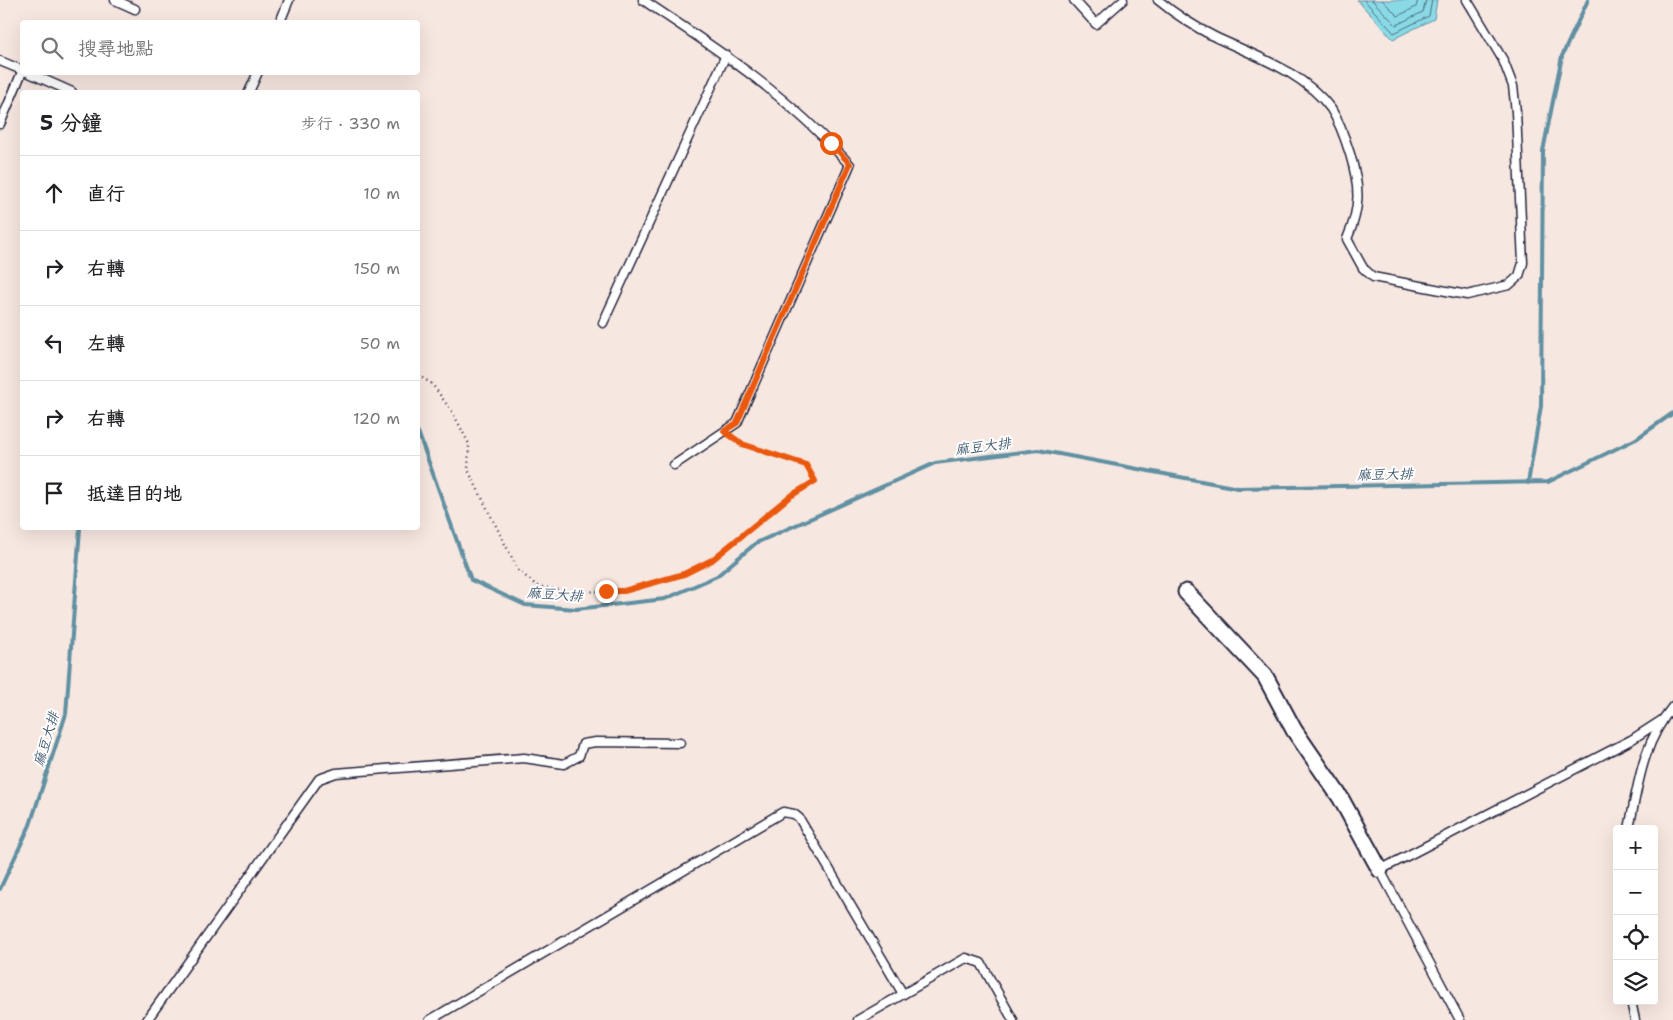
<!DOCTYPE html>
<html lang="zh-TW">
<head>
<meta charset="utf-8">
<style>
  :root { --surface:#fff; --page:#f6f6f6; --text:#202124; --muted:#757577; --line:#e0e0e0 }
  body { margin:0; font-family:"Shantell Sans","LXGW WenKai TC",sans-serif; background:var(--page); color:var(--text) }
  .controls { position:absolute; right:15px; bottom:15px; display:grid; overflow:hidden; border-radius:5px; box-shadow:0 5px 20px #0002 }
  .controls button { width:45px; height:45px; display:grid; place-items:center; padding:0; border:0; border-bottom:1px solid var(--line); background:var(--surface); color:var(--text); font:25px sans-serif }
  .stop { position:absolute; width:15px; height:15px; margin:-11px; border:4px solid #ea580c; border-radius:50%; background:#fff }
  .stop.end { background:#ea580c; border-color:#fff; box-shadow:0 1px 5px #0008 }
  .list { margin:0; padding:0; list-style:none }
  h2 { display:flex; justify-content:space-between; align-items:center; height:65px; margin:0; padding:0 20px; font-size:21px }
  h2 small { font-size:16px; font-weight:400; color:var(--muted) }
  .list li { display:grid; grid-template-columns:32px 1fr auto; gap:15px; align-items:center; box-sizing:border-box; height:75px; padding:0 20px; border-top:1px solid var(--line) }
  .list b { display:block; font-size:19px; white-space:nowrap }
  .list em { font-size:16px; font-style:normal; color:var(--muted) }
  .icon { flex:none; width:28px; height:28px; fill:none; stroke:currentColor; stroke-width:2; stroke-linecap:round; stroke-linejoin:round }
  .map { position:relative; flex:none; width:1673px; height:1020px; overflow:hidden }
  .search { position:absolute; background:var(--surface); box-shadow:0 5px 20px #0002; left:20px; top:20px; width:400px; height:55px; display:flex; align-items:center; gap:12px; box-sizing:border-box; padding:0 18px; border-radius:5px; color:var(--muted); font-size:19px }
  .panel { position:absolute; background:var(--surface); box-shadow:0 5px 20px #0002; left:20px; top:90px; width:400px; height:440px; border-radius:5px }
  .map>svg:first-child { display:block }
</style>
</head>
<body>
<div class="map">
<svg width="1673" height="1020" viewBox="0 0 1673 1020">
  <rect width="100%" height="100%" fill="#f7e7e1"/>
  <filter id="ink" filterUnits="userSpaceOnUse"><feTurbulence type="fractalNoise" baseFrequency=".02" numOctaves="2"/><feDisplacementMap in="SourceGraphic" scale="10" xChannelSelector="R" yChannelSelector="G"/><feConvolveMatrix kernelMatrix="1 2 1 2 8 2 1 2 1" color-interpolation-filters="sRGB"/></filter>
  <g filter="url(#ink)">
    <path fill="#8adae6" stroke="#6090a2" d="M 1357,0 L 1437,0 L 1434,19 L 1393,39 Z"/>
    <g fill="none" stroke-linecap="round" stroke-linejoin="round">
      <g stroke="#4c6c7f" stroke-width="1">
        <path d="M 1364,0 L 1394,33 L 1429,16 L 1432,0"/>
        <path d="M 1372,0 L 1396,25 L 1423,12 L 1426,0"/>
        <path d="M 1382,0 L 1398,16 L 1416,7 L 1418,0"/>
      </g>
      <g stroke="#6090a2" stroke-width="4">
        <path d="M 418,432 L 471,580 L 525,605 L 576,609 L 665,599 L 717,576 L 756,543 L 935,463 L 1038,450 L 1238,488 L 1548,482 L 1636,439 L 1673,413"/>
        <path d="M 1528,483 L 1541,406 L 1543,151 L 1562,56 L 1588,0"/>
        <path d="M 0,889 L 30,825 L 66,714 L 80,528"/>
      </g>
      <defs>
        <g id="service">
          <path d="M 115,0 L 135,9"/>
          <path d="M 643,0 C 720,51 788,95 850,165 L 737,423 L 674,465"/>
          <path d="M 1074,0 L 1096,24 L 1123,0"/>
          <path d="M 1158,0 C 1175,14 1195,27 1215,37 C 1255,56 1304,72 1331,109 C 1340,123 1345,138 1350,154 C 1360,187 1361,207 1347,239 L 1363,268 L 1373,277 L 1467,295 L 1509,285 L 1519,276 L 1523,263 L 1516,112 L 1513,86 L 1503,60 L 1467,0"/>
          <path d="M 280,22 L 289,0"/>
          <path d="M 0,61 L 22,70"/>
          <path d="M 27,72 L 72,92"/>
          <path d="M 249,92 L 258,72"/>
          <path d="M 0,124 L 22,72"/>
          <path d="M 603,323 L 726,55"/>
          <path d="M 1629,829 C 1638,784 1643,742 1673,706"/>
          <path d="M 1631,1001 L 1635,1020"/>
          <path d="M 147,1020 L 319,779 L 336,773 L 524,758 L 564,764 L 579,756 L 583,744 L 596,742 L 680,743"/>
          <path d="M 430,1020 L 783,812 L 794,814 L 799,818 L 903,994"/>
          <path d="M 858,1020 L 966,958 L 981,963 L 1013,1020"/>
          <path d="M 1460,1020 L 1380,870 L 1631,740 L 1662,720"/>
        </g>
        <path id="minor" d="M 1186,592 L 1265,676 L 1294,730 L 1340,797 L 1380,870"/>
      </defs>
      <use href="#service" stroke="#22223b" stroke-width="11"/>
      <use href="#minor" stroke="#22223b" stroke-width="19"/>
      <path stroke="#22223b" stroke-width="2.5" stroke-dasharray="1 4" stroke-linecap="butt" d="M 418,375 L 432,384 L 453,413 L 469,444 L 468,470 L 518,570 L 537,586 L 569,592 L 624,591 L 683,574 L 712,560 L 789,497 L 815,481 L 806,465 L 742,444 L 734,438"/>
      <use href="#service" stroke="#fff" stroke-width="8"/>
      <use href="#minor" stroke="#fff" stroke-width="15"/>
    </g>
  </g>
  <g fill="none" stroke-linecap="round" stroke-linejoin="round" filter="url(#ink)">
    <path stroke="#ea580c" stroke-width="6" d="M 606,591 L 624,591 L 684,574 L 712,560 L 789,497 L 815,481 L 806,465 L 742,444 L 724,431 L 737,423 L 850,164 L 831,143"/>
  </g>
  <g text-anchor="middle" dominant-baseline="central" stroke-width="4" stroke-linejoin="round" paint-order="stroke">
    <g font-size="14" font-style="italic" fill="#41596e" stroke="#fff">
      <text transform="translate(983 446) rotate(-7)">麻豆大排</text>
      <text transform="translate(1385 474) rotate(-1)">麻豆大排</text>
      <text transform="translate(555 594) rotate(4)">麻豆大排</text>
      <text transform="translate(46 739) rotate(-73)">麻豆大排</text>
    </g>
  </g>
</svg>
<div class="controls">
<button>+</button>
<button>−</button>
<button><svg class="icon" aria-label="locate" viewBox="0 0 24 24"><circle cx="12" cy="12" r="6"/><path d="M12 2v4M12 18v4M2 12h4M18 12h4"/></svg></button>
<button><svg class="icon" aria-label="layers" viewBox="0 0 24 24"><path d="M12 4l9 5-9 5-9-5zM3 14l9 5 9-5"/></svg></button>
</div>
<div class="stop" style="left:831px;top:143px"></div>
<div class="stop end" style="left:606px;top:591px"></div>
<div class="search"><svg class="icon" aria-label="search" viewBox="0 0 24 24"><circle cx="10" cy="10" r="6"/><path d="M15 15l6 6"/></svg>搜尋地點</div>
<section class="panel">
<h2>5 分鐘<small>步行 · 330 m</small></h2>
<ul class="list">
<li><svg class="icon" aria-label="ahead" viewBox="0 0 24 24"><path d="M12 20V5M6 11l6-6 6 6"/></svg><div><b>直行</b></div><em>10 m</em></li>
<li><svg class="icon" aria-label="right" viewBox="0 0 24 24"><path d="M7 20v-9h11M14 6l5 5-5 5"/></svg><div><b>右轉</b></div><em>150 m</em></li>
<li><svg class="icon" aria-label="left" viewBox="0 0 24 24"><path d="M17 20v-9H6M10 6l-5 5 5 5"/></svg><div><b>左轉</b></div><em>50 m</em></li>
<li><svg class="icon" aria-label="right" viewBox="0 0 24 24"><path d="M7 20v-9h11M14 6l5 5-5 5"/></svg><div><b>右轉</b></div><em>120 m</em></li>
<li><svg class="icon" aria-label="arrive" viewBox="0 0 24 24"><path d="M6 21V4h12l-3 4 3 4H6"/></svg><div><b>抵達目的地</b></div></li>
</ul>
</section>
</div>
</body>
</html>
